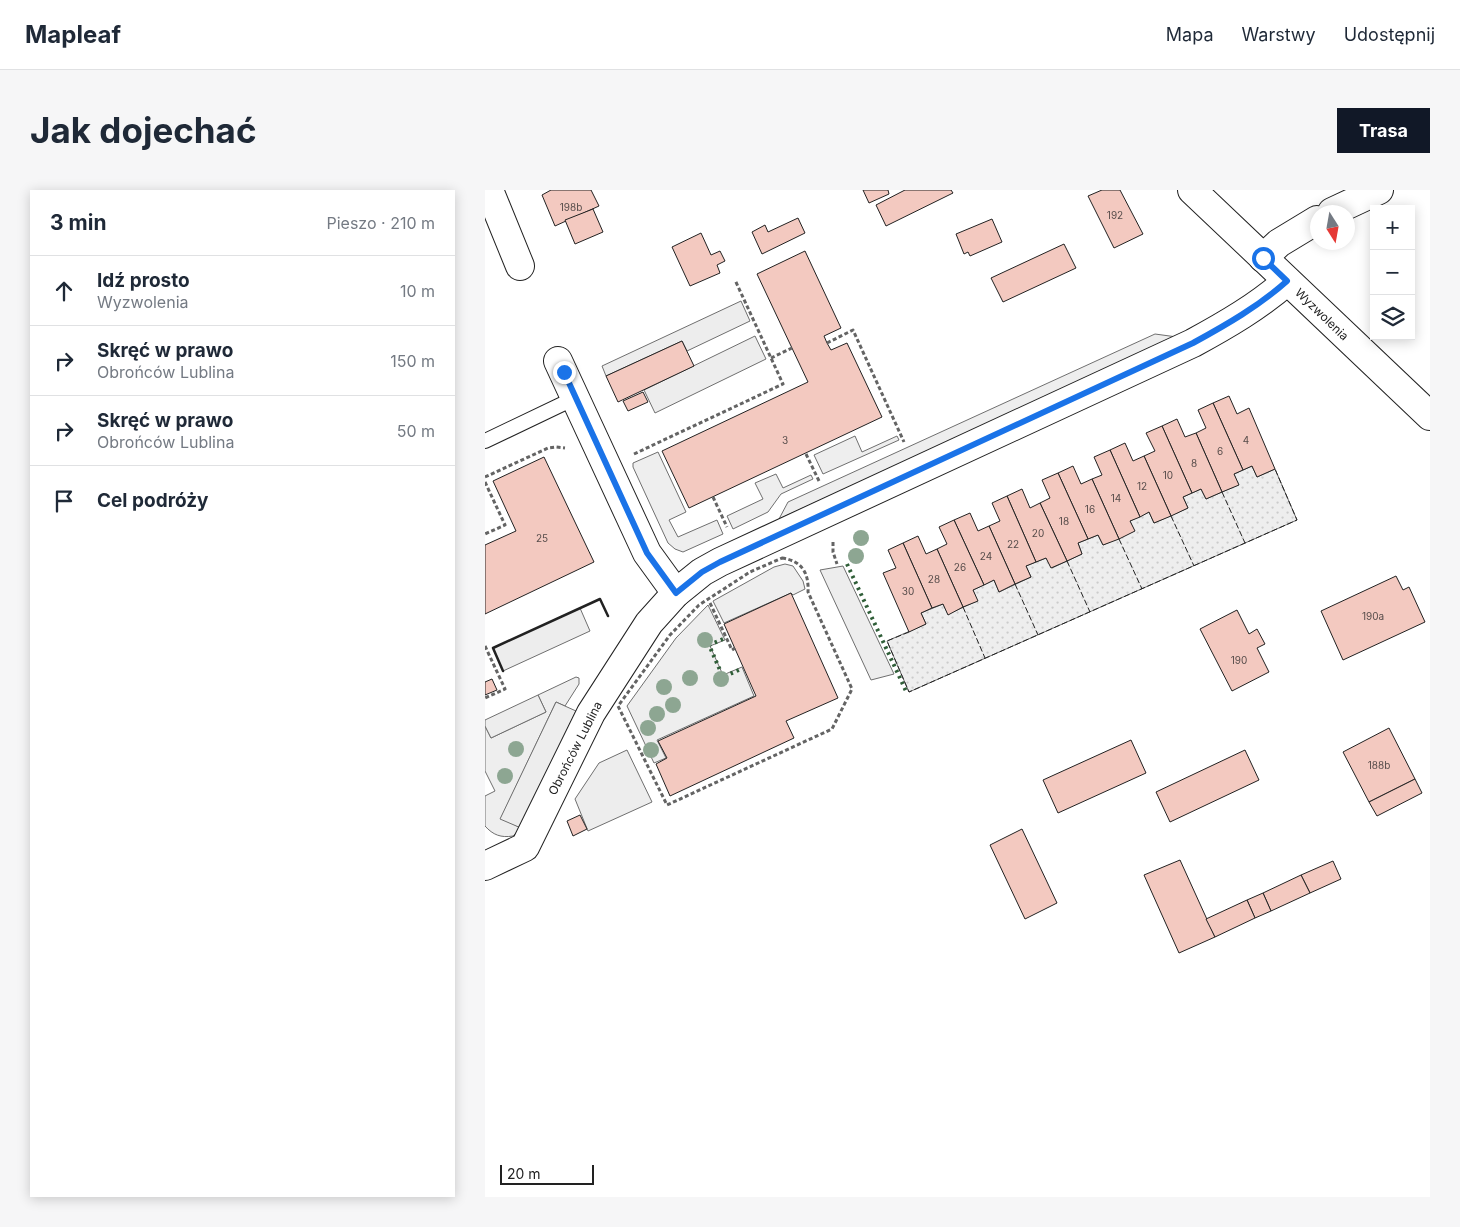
<!DOCTYPE html>
<html lang="pl">
<head>
<meta charset="utf-8">
<style>
  :root { --surface:#fff; --page:#f6f6f7; --text:#1f2937; --muted:#747a83; --line:#e0e1e3; --accent:#111827 }
  body { margin:0; font-family:Inter,sans-serif; background:var(--page); color:var(--text) }
  .controls { position:absolute; right:15px; top:15px; display:grid; overflow:hidden; border-radius:0px; box-shadow:0 2px 12px #0003 }
  .controls button { width:45px; height:45px; display:grid; place-items:center; padding:0; border:0; border-bottom:1px solid var(--line); background:var(--surface); color:var(--text); font:25px sans-serif }
  .compass { position:absolute; left:825px; top:15px; width:45px; height:45px; border-radius:50%; background:var(--surface); box-shadow:0 2px 12px #0003; rotate:169deg }
  .scale { position:absolute; left:15px; bottom:12px; width:94px; box-sizing:border-box; padding-left:5px; border:2px solid #222; border-top:0; font-size:14px; line-height:18px; white-space:nowrap; color:#222; -webkit-text-stroke:4px #fff; paint-order:stroke }
  .stop { position:absolute; width:15px; height:15px; margin:-11px; border:4px solid #1a73e8; border-radius:50%; background:#fff }
  .stop.end { background:#1a73e8; border-color:#fff; box-shadow:0 1px 5px #0008 }
  .list { margin:0; padding:0; list-style:none }
  h2 { display:flex; justify-content:space-between; align-items:center; height:65px; margin:0; padding:0 20px; font-size:21px }
  h2 small { font-size:16px; font-weight:400; color:var(--muted) }
  .list li { display:grid; grid-template-columns:32px 1fr auto; gap:15px; align-items:center; box-sizing:border-box; height:70px; padding:0 20px; border-top:1px solid var(--line) }
  .list b { display:block; font-size:19px; white-space:nowrap }
  .list p { margin:0; font-size:16px; white-space:nowrap; color:var(--muted) }
  .list em { font-size:16px; font-style:normal; color:var(--muted) }
  .icon { flex:none; width:28px; height:28px; fill:none; stroke:currentColor; stroke-width:2; stroke-linecap:round; stroke-linejoin:round }
  .map { position:relative; flex:none; width:945px; height:1007px; overflow:hidden; border-radius:0px }
  header { display:flex; align-items:center; gap:30px; box-sizing:border-box; height:70px; padding:0 25px; background:var(--surface); border-bottom:1px solid var(--line) }
  header strong { font-size:24px }
  nav { display:flex; gap:28px; margin-inline-start:auto; font-size:18px }
  .intro { display:flex; align-items:center; justify-content:space-between; box-sizing:border-box; height:120px; padding:0 30px }
  h1 { margin:0; font-size:35px }
  .button { padding:12px 22px; border-radius:0px; background:var(--accent); color:#fff; font-size:18px; font-weight:700 }
  main { display:flex; gap:30px; padding:0 30px }
  aside { flex:1; background:var(--surface); border-radius:0px; box-shadow:0 2px 12px #0003 }
  .map>svg:first-child { display:block }
</style>
</head>
<body>
<header>
<strong>Mapleaf</strong>
<nav><a>Mapa</a><a>Warstwy</a><a>Udostępnij</a></nav>
</header>
<div class="intro"><h1>Jak dojechać</h1><a class="button">Trasa</a></div>
<main>
<aside>
<h2>3 min<small>Pieszo · 210 m</small></h2>
<ul class="list">
<li><svg class="icon" aria-label="ahead" viewBox="0 0 24 24"><path d="M12 20V5M6 11l6-6 6 6"/></svg><div><b>Idź prosto</b><p>Wyzwolenia</p></div><em>10 m</em></li>
<li><svg class="icon" aria-label="right" viewBox="0 0 24 24"><path d="M7 20v-9h11M14 6l5 5-5 5"/></svg><div><b>Skręć w prawo</b><p>Obrońców Lublina</p></div><em>150 m</em></li>
<li><svg class="icon" aria-label="right" viewBox="0 0 24 24"><path d="M7 20v-9h11M14 6l5 5-5 5"/></svg><div><b>Skręć w prawo</b><p>Obrońców Lublina</p></div><em>50 m</em></li>
<li><svg class="icon" aria-label="arrive" viewBox="0 0 24 24"><path d="M6 21V4h12l-3 4 3 4H6"/></svg><div><b>Cel podróży</b></div></li>
</ul>
</aside>
<div class="map">
<svg width="945" height="1007" viewBox="0 0 945 1007">
  <defs>
    <pattern id="garden-dots" width="8" height="8" patternUnits="userSpaceOnUse" patternTransform="scale(1.25)"><rect width="8" height="8" fill="#eee"/><path d="M2 2h.1M6 6h.1" fill="none" stroke="#ccc" stroke-width="1.8" stroke-linecap="round"/></pattern>
  </defs>
  <rect width="100%" height="100%" fill="#fff"/>
  <g fill="#eee" stroke="#6f6f6f">
    <path d="M 670,144 L 692,147 L 294,329 L 303,312 Z"/>
    <path d="M 370,246 L 377,262 L 412,246 L 414,250 L 338,284 L 329,265 Z"/>
    <path d="M 173,262 L 201,322 L 184,330 L 193,347 L 232,330 L 238,344 L 198,362 L 190,359 L 183,353 L 148,277 L 148,273 Z"/>
    <path d="M 291,284 L 298,298 L 326,285 L 328,289 L 296,304 L 283,322 L 248,339 L 242,326 L 278,309 L 270,293 Z"/>
    <path d="M 300,374 L 308,376 L 318,391 L 320,399 L 308,405 L 306,403 L 239,433 L 228,411 L 289,377 Z"/>
    <path d="M 223,415 L 240,450 L 225,456 L 238,485 L 257,477 L 269,506 L 172,550 L 181,568 L 169,573 L 142,516 L 191,448 Z"/>
    <path d="M 91,487 L 94,488 L 94,494 L 80,516 L 71,512 L 16,628 L 36,638 L 28,646 C 16,648 8,645 0,636 L 0,606 L 10,601 L 0,581 L 0,536 L 6,548 L 61,522 L 53,505 Z"/>
  </g>
  <path fill="url(#garden-dots)" stroke="#6f6f6f" d="M 767,276 L 772,287 L 790,279 L 812,330 L 424,502 L 402,451 L 441,434 L 436,423 L 458,414 L 463,424 L 492,411 L 488,400 L 509,390 L 514,402 L 546,387 L 541,376 L 561,368 L 567,378 L 597,364 L 593,353 L 613,345 L 618,355 L 649,341 L 645,331 L 664,322 L 669,333 L 703,318 L 698,307 L 716,299 L 721,309 L 753,295 L 749,284 Z"/>
  <g fill="#ededed" stroke="#6f6f6f">
    <path d="M 256,111 L 265,131 L 202,161 L 197,151 L 121,186 L 117,176 Z"/>
    <path d="M 270,146 L 281,169 L 170,223 L 159,200 Z"/>
    <path d="M 358,376 L 409,484 L 386,490 L 335,380 Z"/>
    <path d="M 95,418 L 105,441 L 18,481 L 8,458 Z"/>
    <path d="M 53,505 L 61,522 L 6,548 L 0,536 L 0,530 Z"/>
    <path d="M 71,512 L 91,521 L 36,638 L 15,629 Z"/>
    <path d="M 142,560 L 167,612 L 103,641 L 90,609 L 114,573 Z"/>
  </g>
  <g fill="#f3c9c0" stroke="#222">
    <path d="M 66,0 L 106,0 L 114,16 L 70,36 L 57,5 Z"/>
    <path d="M 378,0 L 403,0 L 404,4 L 384,13 Z"/>
    <path d="M 420,0 L 466,0 L 468,3 L 401,36 L 391,15 Z"/>
    <path d="M 617,0 L 635,0 L 658,44 L 629,58 L 603,6 Z"/>
    <path d="M 108,19 L 118,42 L 90,54 L 80,30 Z"/>
    <path d="M 313,28 L 320,43 L 277,64 L 267,42 L 280,35 L 283,42 Z"/>
    <path d="M 507,29 L 517,52 L 485,66 L 483,62 L 479,64 L 471,44 Z"/>
    <path d="M 216,43 L 226,65 L 235,61 L 240,71 L 232,75 L 235,83 L 205,96 L 187,57 Z"/>
    <path d="M 579,54 L 591,78 L 518,112 L 506,88 Z"/>
    <path d="M 320,61 L 356,138 L 339,146 L 342,153 L 346,160 L 362,153 L 397,227 L 204,318 L 177,261 L 323,192 L 272,84 Z"/>
    <path d="M 197,151 L 209,176 L 133,212 L 121,186 Z"/>
    <path d="M 158,202 L 163,212 L 143,221 L 138,211 Z"/>
    <path d="M 744,206 L 752,224 L 764,218 L 790,279 L 772,287 L 767,276 L 758,280 L 728,213 Z"/>
    <path d="M 728,213 L 758,280 L 749,284 L 754,295 L 737,302 L 711,243 L 721,238 L 713,220 Z"/>
    <path d="M 692,229 L 700,247 L 711,243 L 737,302 L 721,309 L 716,299 L 707,303 L 677,236 Z"/>
    <path d="M 677,236 L 707,303 L 698,307 L 703,318 L 686,326 L 659,266 L 670,261 L 661,243 Z"/>
    <path d="M 640,253 L 648,271 L 659,266 L 686,326 L 669,333 L 664,322 L 655,327 L 625,260 Z"/>
    <path d="M 625,260 L 655,327 L 645,331 L 650,341 L 634,349 L 607,289 L 617,285 L 609,267 Z"/>
    <path d="M 59,267 L 109,372 L 0,424 L 0,355 L 31,341 L 8,291 Z"/>
    <path d="M 588,276 L 596,294 L 607,289 L 634,349 L 618,355 L 613,345 L 603,349 L 573,283 Z"/>
    <path d="M 573,283 L 603,349 L 593,353 L 597,364 L 582,371 L 555,313 L 565,308 L 557,290 Z"/>
    <path d="M 537,299 L 545,318 L 555,313 L 582,371 L 566,378 L 561,368 L 551,372 L 522,306 Z"/>
    <path d="M 522,306 L 551,372 L 541,376 L 546,387 L 530,394 L 504,336 L 515,331 L 507,313 Z"/>
    <path d="M 485,323 L 493,341 L 504,336 L 530,394 L 514,402 L 509,390 L 499,395 L 469,330 Z"/>
    <path d="M 469,330 L 499,395 L 488,400 L 493,411 L 478,417 L 452,359 L 462,354 L 454,337 Z"/>
    <path d="M 433,346 L 441,364 L 452,359 L 478,417 L 463,425 L 458,414 L 447,418 L 418,353 Z"/>
    <path d="M 418,353 L 447,418 L 436,423 L 441,434 L 424,442 L 398,383 L 411,378 L 403,360 Z"/>
    <path d="M 911,386 L 918,400 L 924,397 L 940,432 L 858,470 L 836,421 Z"/>
    <path d="M 306,403 L 353,508 L 301,531 L 309,548 L 185,606 L 171,574 L 182,568 L 173,551 L 271,506 L 239,434 Z"/>
    <path d="M 752,420 L 764,444 L 772,439 L 780,454 L 772,458 L 784,482 L 747,501 L 715,439 Z"/>
    <path d="M 7,489 L 12,500 L 0,505 L 0,492 Z"/>
    <path d="M 904,538 L 930,589 L 884,612 L 858,562 Z"/>
    <path d="M 646,550 L 661,583 L 573,623 L 558,590 Z"/>
    <path d="M 760,560 L 774,590 L 685,632 L 671,602 Z"/>
    <path d="M 930,589 L 937,603 L 892,626 L 884,612 Z"/>
    <path d="M 95,625 L 102,639 L 88,646 L 82,631 Z"/>
    <path d="M 537,639 L 572,713 L 540,729 L 505,655 Z"/>
    <path d="M 695,670 L 730,747 L 694,763 L 659,685 Z"/>
    <path d="M 848,671 L 856,689 L 825,703 L 816,685 Z"/>
    <path d="M 816,685 L 825,703 L 786,721 L 778,703 Z"/>
    <path d="M 778,703 L 786,721 L 770,728 L 762,710 Z"/>
    <path d="M 762,710 L 770,728 L 730,747 L 721,729 Z"/>
  </g>
  <g fill="none" stroke-linecap="round" stroke-linejoin="round">
    <defs>
      <path id="service" d="M 0,251 L 90,208"/>
      <g id="minor">
        <path d="M 4,0 L 35,76"/>
        <path d="M 847,22 L 894,0"/>
        <path d="M 778,68 L 794,53 L 832,30"/>
        <path d="M 73,171 L 162,363 L 191,403"/>
        <path d="M 0,676 L 40,657 L 106,523 L 164,433 L 191,403 L 217,382 L 235,372 L 708,153 C 741,135 774,116 802,91"/>
      </g>
      <path id="tertiary" d="M 707,0 L 945,226"/>
    </defs>
    <use href="#service" stroke="#222" stroke-width="16"/>
    <use href="#minor" stroke="#222" stroke-width="30"/>
    <use href="#tertiary" stroke="#222" stroke-width="30"/>
    <g stroke="#646464" stroke-width="3" stroke-dasharray="4 2.5" stroke-linecap="butt">
      <path d="M 342,153 L 368,140 L 419,252"/>
      <path d="M 286,168 L 307,158"/>
      <path d="M 149,264 L 298,194 L 250,90"/>
      <path d="M 321,264 L 334,291"/>
      <path d="M 0,287 L 63,258 L 71,257 L 80,258"/>
      <path d="M 0,292 L 20,335 L 0,344"/>
      <path d="M 228,307 L 242,337"/>
      <path d="M 348,352 L 348,362 L 352,374"/>
      <path d="M 297,368 C 317,371 324,383 323,402 L 367,499 L 347,539 L 182,615 L 133,516 L 185,445 L 214,415 L 265,382 Z"/>
      <path d="M 225,413 L 247,460 L 250,458"/>
      <path d="M 0,456 L 20,499 L 0,508"/>
    </g>
    <use href="#service" stroke="#fff" stroke-width="14"/>
    <use href="#minor" stroke="#fff" stroke-width="28"/>
    <use href="#tertiary" stroke="#fff" stroke-width="28"/>
    <g stroke="#2f5e38" stroke-width="4" stroke-dasharray="2.5 4" stroke-linecap="butt">
      <path d="M 362,374 L 421,501"/>
      <path d="M 238,449 L 224,455 L 238,487 L 256,479"/>
    </g>
    <g stroke="#222" stroke-width="1" stroke-dasharray="6 2.5" stroke-linecap="butt">
      <path d="M 737,302 L 760,353"/>
      <path d="M 686,326 L 709,376"/>
      <path d="M 634,349 L 657,399"/>
      <path d="M 582,371 L 605,422"/>
      <path d="M 530,394 L 553,445"/>
      <path d="M 478,417 L 500,468"/>
      <path d="M 424,442 L 402,451 L 424,502 L 812,330 L 790,279"/>
    </g>
    <path stroke="#222" stroke-width="2.5" d="M 18,481 L 8,458 L 115,409 L 123,426"/>
  </g>
  <g fill="#8da692">
    <circle cx="376" cy="348" r="8"/>
    <circle cx="371" cy="366" r="8"/>
    <circle cx="220" cy="450" r="8"/>
    <circle cx="205" cy="488" r="8"/>
    <circle cx="236" cy="489" r="8"/>
    <circle cx="179" cy="497" r="8"/>
    <circle cx="188" cy="515" r="8"/>
    <circle cx="172" cy="524" r="8"/>
    <circle cx="163" cy="538" r="8"/>
    <circle cx="31" cy="559" r="8"/>
    <circle cx="166" cy="560" r="8"/>
    <circle cx="20" cy="586" r="8"/>
  </g>
  <g fill="none" stroke-linecap="round" stroke-linejoin="round">
    <path stroke="#1a73e8" stroke-width="6" d="M 79,182 L 162,363 L 191,403 L 217,382 L 235,372 L 708,153 C 741,135 774,116 802,91 L 778,68"/>
  </g>
  <g text-anchor="middle" dominant-baseline="central" stroke-width="4" stroke-linejoin="round" paint-order="stroke">
    <g font-size="10" fill="#564c4a">
      <text x="86" y="17">198b</text>
      <text x="630" y="25">192</text>
      <text x="300" y="250">3</text>
      <text x="761" y="250">4</text>
      <text x="735" y="261">6</text>
      <text x="709" y="273">8</text>
      <text x="683" y="285">10</text>
      <text x="657" y="296">12</text>
      <text x="631" y="308">14</text>
      <text x="605" y="319">16</text>
      <text x="579" y="331">18</text>
      <text x="553" y="343">20</text>
      <text x="57" y="348">25</text>
      <text x="528" y="354">22</text>
      <text x="501" y="366">24</text>
      <text x="475" y="377">26</text>
      <text x="449" y="389">28</text>
      <text x="423" y="401">30</text>
      <text x="888" y="426">190a</text>
      <text x="754" y="470">190</text>
      <text x="894" y="575">188b</text>
    </g>
    <g font-size="12" fill="#222" stroke="#fff">
      <text transform="translate(837 124) rotate(44)">Wyzwolenia</text>
      <text transform="translate(90 558) rotate(-63)">Obrońców Lublina</text>
    </g>
  </g>
</svg>
<div class="controls">
<button>+</button>
<button>−</button>
<button><svg class="icon" aria-label="layers" viewBox="0 0 24 24"><path d="M12 4l9 5-9 5-9-5zM3 14l9 5 9-5"/></svg></button>
</div>
<svg class="compass" viewBox="-18 -18 36 36"><path d="M0-13l5 13h-10z" fill="#e53935"/><path d="M0 13l5-13h-10z" fill="#747a83"/></svg>
<div class="scale">20 m</div>
<div class="stop" style="left:778px;top:68px"></div>
<div class="stop end" style="left:79px;top:182px"></div>
</div>
</main>
</body>
</html>
